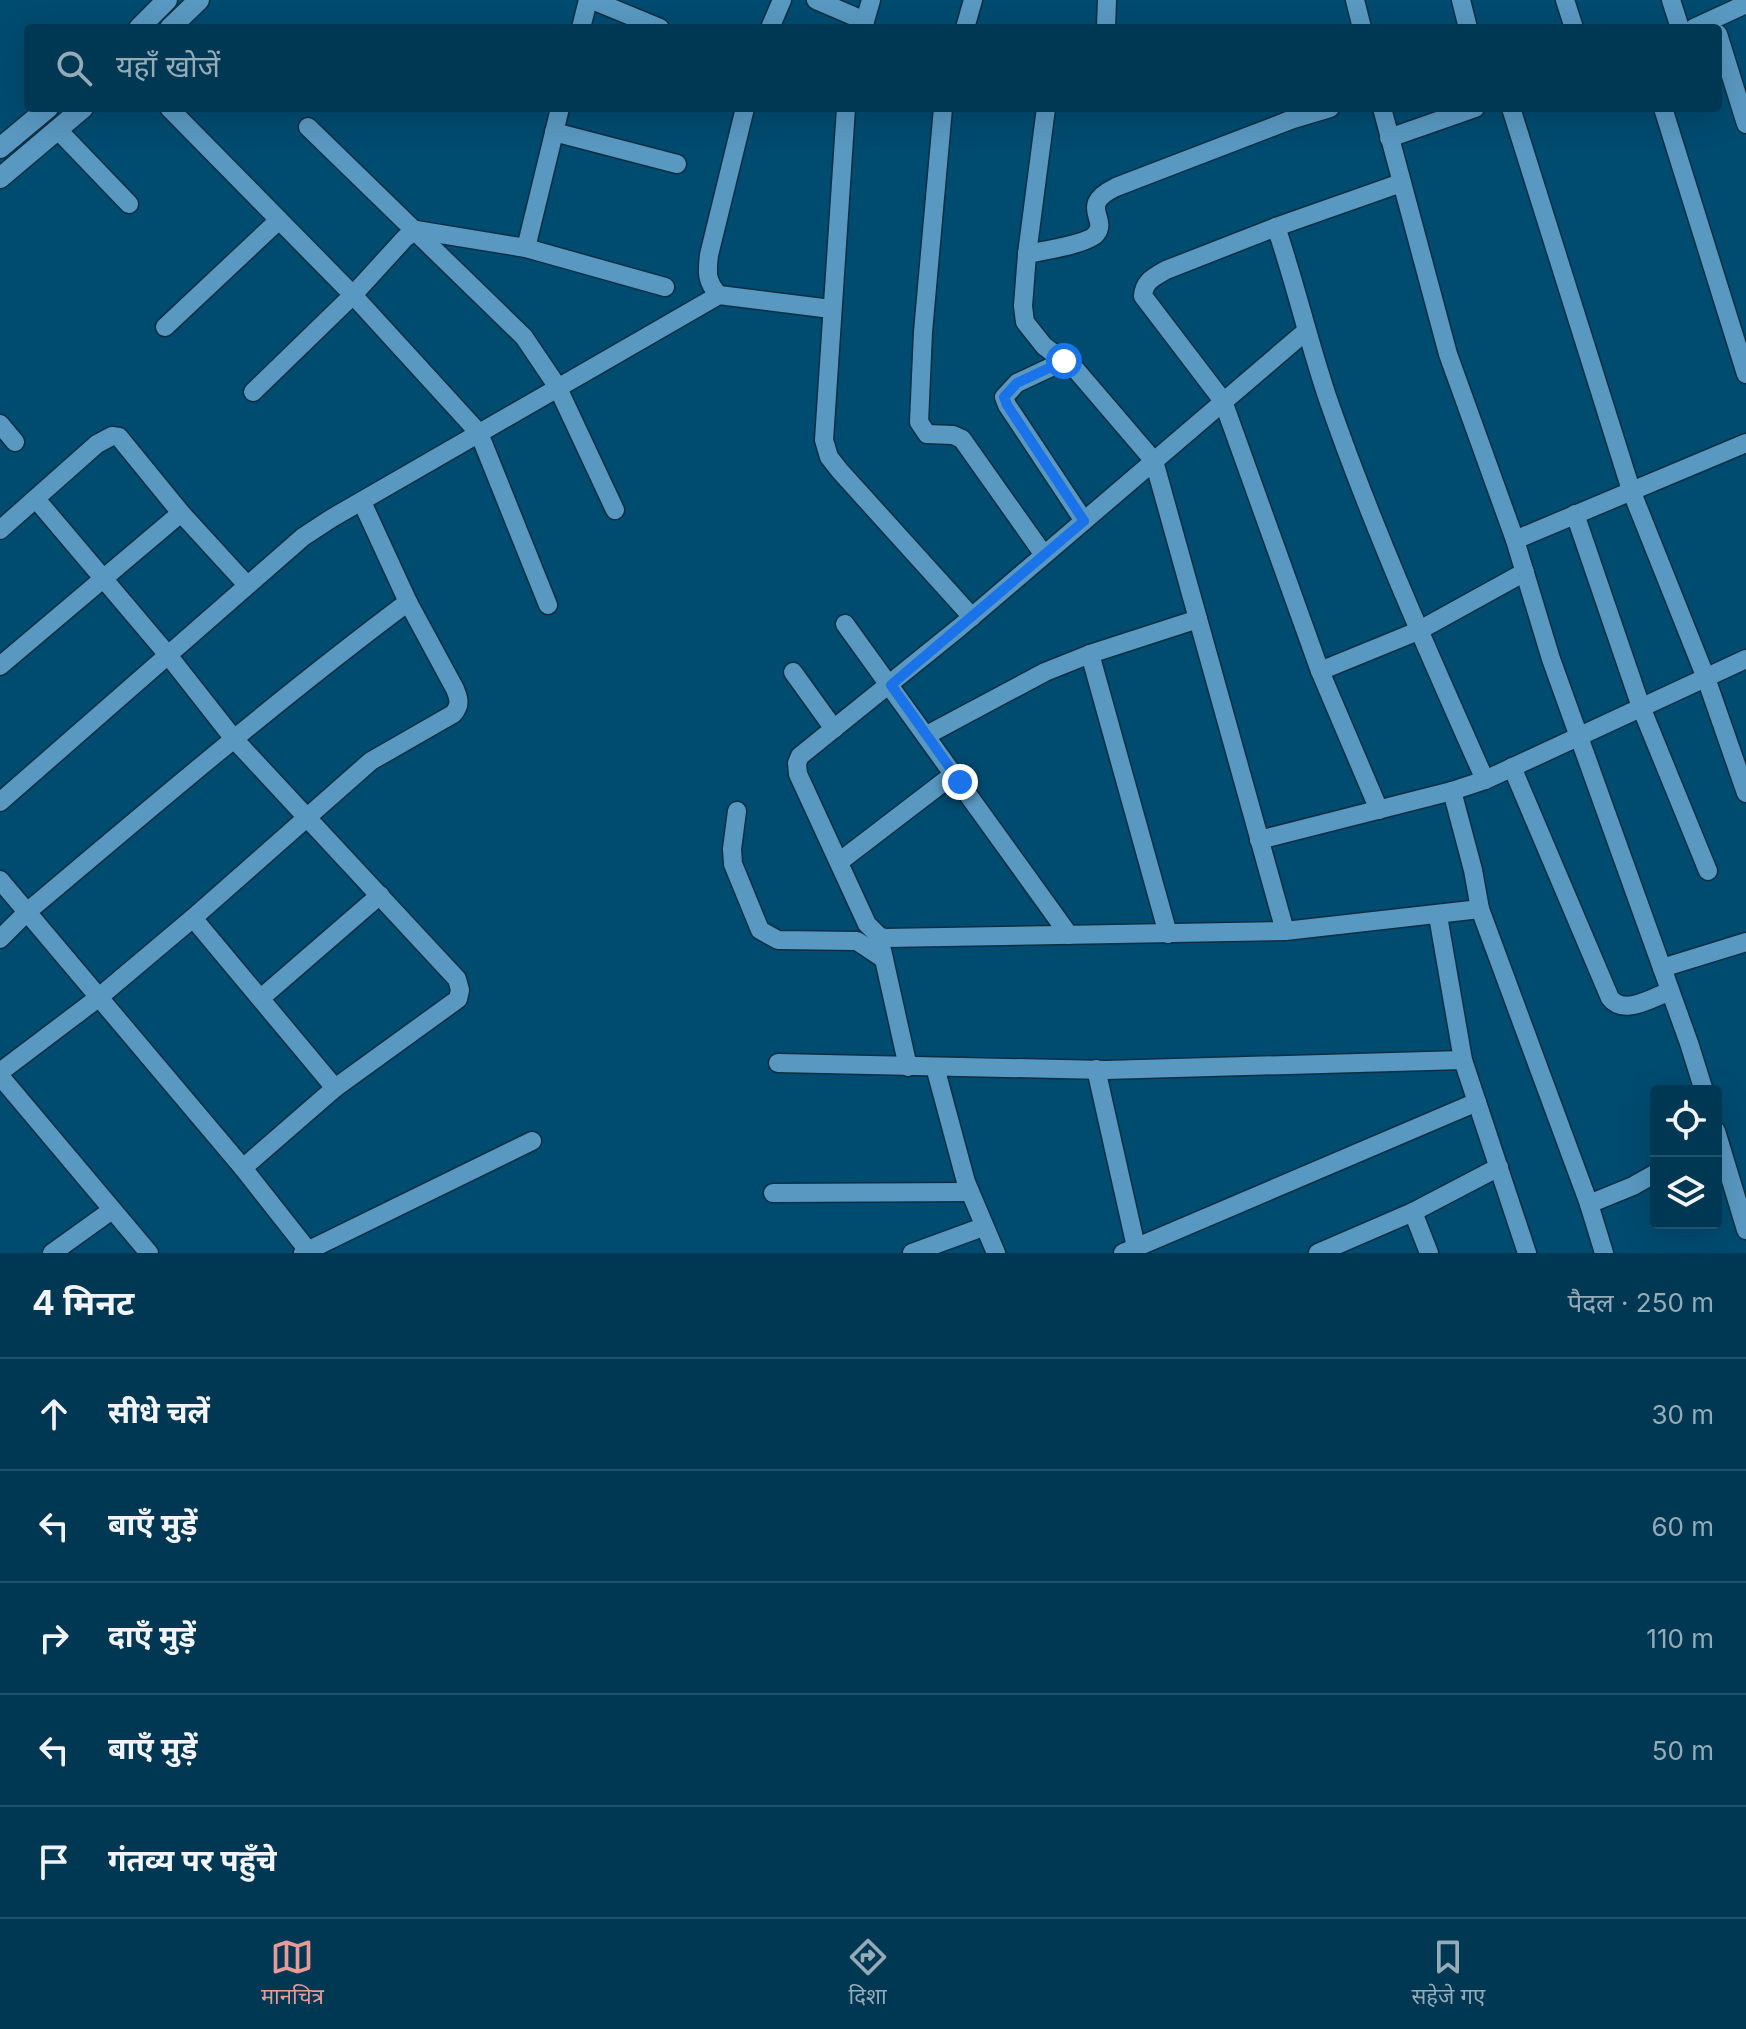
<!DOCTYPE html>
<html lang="hi">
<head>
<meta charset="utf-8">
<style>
  :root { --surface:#003854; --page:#0e435e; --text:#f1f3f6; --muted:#95acb8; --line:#22526b; --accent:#e69b98 }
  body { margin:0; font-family:Inter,"Noto Sans Devanagari",sans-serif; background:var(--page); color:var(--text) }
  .controls { position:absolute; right:24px; bottom:24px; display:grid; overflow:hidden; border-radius:8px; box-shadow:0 8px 32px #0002 }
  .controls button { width:72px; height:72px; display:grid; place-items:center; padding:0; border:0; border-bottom:2px solid var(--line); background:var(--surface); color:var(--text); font:40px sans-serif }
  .stop { position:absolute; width:24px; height:24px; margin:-18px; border:6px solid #1a73e8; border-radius:50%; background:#fff }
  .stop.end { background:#1a73e8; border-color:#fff; box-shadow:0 2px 8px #0008 }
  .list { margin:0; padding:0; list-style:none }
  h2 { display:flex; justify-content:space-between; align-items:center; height:104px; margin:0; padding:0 32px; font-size:34px }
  h2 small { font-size:26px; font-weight:400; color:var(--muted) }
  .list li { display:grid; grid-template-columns:52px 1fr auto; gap:24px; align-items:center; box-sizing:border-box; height:112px; padding:0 32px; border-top:2px solid var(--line) }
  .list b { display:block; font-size:30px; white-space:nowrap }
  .list em { font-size:26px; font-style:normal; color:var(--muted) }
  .icon { flex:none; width:44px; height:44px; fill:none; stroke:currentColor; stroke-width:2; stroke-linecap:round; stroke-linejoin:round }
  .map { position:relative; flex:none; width:1746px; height:1253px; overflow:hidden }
  .search { position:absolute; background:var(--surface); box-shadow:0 8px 32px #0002; left:24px; right:24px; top:24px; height:88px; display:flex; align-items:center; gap:20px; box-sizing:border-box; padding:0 28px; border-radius:8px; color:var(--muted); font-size:30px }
  .sheet { height:664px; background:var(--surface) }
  nav { display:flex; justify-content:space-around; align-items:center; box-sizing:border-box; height:112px; border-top:2px solid var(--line); background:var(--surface); font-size:22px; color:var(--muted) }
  nav a { display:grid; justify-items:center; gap:4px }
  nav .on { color:var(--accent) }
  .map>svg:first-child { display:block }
</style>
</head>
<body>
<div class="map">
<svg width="1746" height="1253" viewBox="0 0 1746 1253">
  <rect width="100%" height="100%" fill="#004b70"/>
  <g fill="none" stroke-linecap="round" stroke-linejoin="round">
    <defs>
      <g id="street">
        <path d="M 592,0 L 660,28"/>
        <path d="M 816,0 L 865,21"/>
        <path d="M 1355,0 L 1362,28"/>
        <path d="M 1461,0 L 1468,28"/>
        <path d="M 1565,0 L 1574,28"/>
        <path d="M 1671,0 L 1680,28"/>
        <path d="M 581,28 L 588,0"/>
        <path d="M 770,28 L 782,0"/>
        <path d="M 863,28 L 871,0"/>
        <path d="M 965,28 L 973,0"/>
        <path d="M 1106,28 L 1107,0"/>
        <path d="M 1694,28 L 1746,4"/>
        <path d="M 1718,34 L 1746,124"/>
        <path d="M 169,108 L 353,295 L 479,433 L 548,605"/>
        <path d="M 745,108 L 709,255 C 707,272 706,282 719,295 L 831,309"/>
        <path d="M 846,108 L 824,440 L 829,457 L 840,471 L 972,617"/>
        <path d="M 943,108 L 923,332 L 919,422 L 927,434 L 953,435 L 962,439 L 1044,555"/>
        <path d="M 1046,108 L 1027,254 L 1023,306 L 1025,322 L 1044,346 L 1077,371 L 1154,461 L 1285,931"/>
        <path d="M 1382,108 L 1448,354 L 1515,540 L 1551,659 L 1689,1043 L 1704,1091"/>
        <path d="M 1511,108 L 1631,490 L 1706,678 L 1746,793"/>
        <path d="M 1663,108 L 1746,374"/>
        <path d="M 308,127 L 524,337 L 557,386 L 615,510"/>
        <path d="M 58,130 L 129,204"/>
        <path d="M 554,132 L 677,164"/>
        <path d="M 1389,138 L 1475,108"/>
        <path d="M 1276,227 C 1296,285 1309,344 1329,402 C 1374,531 1430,656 1485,780"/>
        <path d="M 526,248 L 560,108"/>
        <path d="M 1027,254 C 1041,251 1088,244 1096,234 C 1109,218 1077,206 1116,187 L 1293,119 L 1330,108"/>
        <path d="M 165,327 L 279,220"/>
        <path d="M 1305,332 L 960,627 L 800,756 L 797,763 L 798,774 L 867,924 L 879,936 L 885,938 L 1285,931 L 1480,909"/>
        <path d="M 1064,361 L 1017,383 L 1004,397 L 1007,405 L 1084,521"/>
        <path d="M 253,392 L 353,295 L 405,238 L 416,230 L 526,248 L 665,287"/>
        <path d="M 0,424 L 15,442"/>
        <path d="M 36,499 L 168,655 L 234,739 L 457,979 L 460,990 L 458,999 L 335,1088 L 243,1168"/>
        <path d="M 1575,514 L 1641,707 L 1708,871"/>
        <path d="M 0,530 L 97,444 L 112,436 L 119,437 L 181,513 L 247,585"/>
        <path d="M 1515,540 L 1746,443"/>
        <path d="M 845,624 L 1069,935"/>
        <path d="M 1090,654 L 1168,934"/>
        <path d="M 0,666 L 181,513"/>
        <path d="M 1320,671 L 1418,631 L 1525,572"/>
        <path d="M 793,672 L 834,729"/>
        <path d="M 927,735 L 1045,672 L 1090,654 L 1198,619"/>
        <path d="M 1512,767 L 1610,998 C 1624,1016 1652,998 1670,991"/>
        <path d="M 1452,791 L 1473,870 L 1480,909 L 1589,1204 L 1604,1253"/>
        <path d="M 0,802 L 303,537 L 332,518 L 719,295"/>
        <path d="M 1379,810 L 1320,671 L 1223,401 L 1143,296 C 1144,281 1154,277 1166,270 L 1276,227 L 1401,183"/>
        <path d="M 737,811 L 732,849 L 733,864 L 760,930 L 778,940 L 857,941 L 884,959"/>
        <path d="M 1259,840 L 1452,791 L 1485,780 L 1746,659"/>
        <path d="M 839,862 L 954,774"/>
        <path d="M 0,880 L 243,1168 L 310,1253"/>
        <path d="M 1438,916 L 1463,1060 L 1527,1253"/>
        <path d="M 193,918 L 335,1088"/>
        <path d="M 0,939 L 27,912 C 153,806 277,700 408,602"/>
        <path d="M 882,950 L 908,1067"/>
        <path d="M 1662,968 L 1746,942"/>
        <path d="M 261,998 L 380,895"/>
        <path d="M 778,1063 L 1105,1070 L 1463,1060"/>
        <path d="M 935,1067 L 966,1182 L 996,1253"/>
        <path d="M 1096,1069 L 1136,1247"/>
        <path d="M 0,1072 L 98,998 L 193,918 L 371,761 L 453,714 C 461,705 459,699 455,689 L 408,602 L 362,502"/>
        <path d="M 0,1076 L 149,1253"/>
        <path d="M 1716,1131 L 1746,1230"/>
        <path d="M 773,1193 L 970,1192"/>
        <path d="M 1589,1204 L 1633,1186 L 1656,1173"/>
        <path d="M 1413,1212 L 1429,1253"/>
        <path d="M 52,1253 L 112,1210"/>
        <path d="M 303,1253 L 532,1141"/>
        <path d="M 912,1253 L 983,1227"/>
        <path d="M 1123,1253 L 1477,1102"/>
        <path d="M 1318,1253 L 1413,1212 L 1499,1167"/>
      </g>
      <g id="secondary">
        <path d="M 139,28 L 167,0"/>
        <path d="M 170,28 L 199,0"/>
        <path d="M 0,148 L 48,108"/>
        <path d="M 0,178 L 83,108"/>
      </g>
    </defs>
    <use href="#street" stroke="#0d2f44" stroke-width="21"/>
    <use href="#secondary" stroke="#0d2f44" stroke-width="23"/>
    <use href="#street" stroke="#5998c1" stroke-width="18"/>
    <use href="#secondary" stroke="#5998c1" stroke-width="20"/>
  </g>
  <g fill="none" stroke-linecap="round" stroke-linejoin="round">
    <path stroke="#1a73e8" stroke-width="10" d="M 960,782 L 891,685 L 1084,521 L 1007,405 L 1004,397 L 1017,383 L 1064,361"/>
  </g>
</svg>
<div class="controls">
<button><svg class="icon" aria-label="locate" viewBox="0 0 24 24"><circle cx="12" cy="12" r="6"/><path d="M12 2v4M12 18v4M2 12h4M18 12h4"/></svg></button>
<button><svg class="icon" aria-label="layers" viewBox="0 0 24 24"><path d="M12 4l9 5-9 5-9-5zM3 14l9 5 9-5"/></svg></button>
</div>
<div class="stop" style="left:1064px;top:361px"></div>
<div class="stop end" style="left:960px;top:782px"></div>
<div class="search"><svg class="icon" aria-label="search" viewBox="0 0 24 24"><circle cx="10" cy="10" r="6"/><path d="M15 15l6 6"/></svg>यहाँ खोजें</div>
</div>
<section class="sheet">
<h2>4 मिनट<small>पैदल · 250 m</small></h2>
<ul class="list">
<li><svg class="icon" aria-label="ahead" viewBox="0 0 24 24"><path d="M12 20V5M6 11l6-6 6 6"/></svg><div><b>सीधे चलें</b></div><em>30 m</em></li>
<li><svg class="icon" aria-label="left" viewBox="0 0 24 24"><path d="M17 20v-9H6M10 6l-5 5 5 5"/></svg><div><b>बाएँ मुड़ें</b></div><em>60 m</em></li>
<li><svg class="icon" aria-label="right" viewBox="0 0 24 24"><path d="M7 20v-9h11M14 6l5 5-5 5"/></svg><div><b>दाएँ मुड़ें</b></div><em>110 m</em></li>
<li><svg class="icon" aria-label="left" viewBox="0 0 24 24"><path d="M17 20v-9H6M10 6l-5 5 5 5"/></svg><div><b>बाएँ मुड़ें</b></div><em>50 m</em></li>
<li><svg class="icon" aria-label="arrive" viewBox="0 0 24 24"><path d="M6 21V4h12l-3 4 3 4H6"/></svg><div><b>गंतव्य पर पहुँचे</b></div></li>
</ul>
</section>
<nav>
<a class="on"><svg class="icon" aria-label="map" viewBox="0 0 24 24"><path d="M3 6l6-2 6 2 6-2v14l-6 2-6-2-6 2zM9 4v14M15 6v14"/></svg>मानचित्र</a>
<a><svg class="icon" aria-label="directions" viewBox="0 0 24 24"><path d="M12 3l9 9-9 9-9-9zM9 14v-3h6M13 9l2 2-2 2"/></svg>दिशा</a>
<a><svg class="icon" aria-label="saved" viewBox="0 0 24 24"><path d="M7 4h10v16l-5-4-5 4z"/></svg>सहेजे गए</a>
</nav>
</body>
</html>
